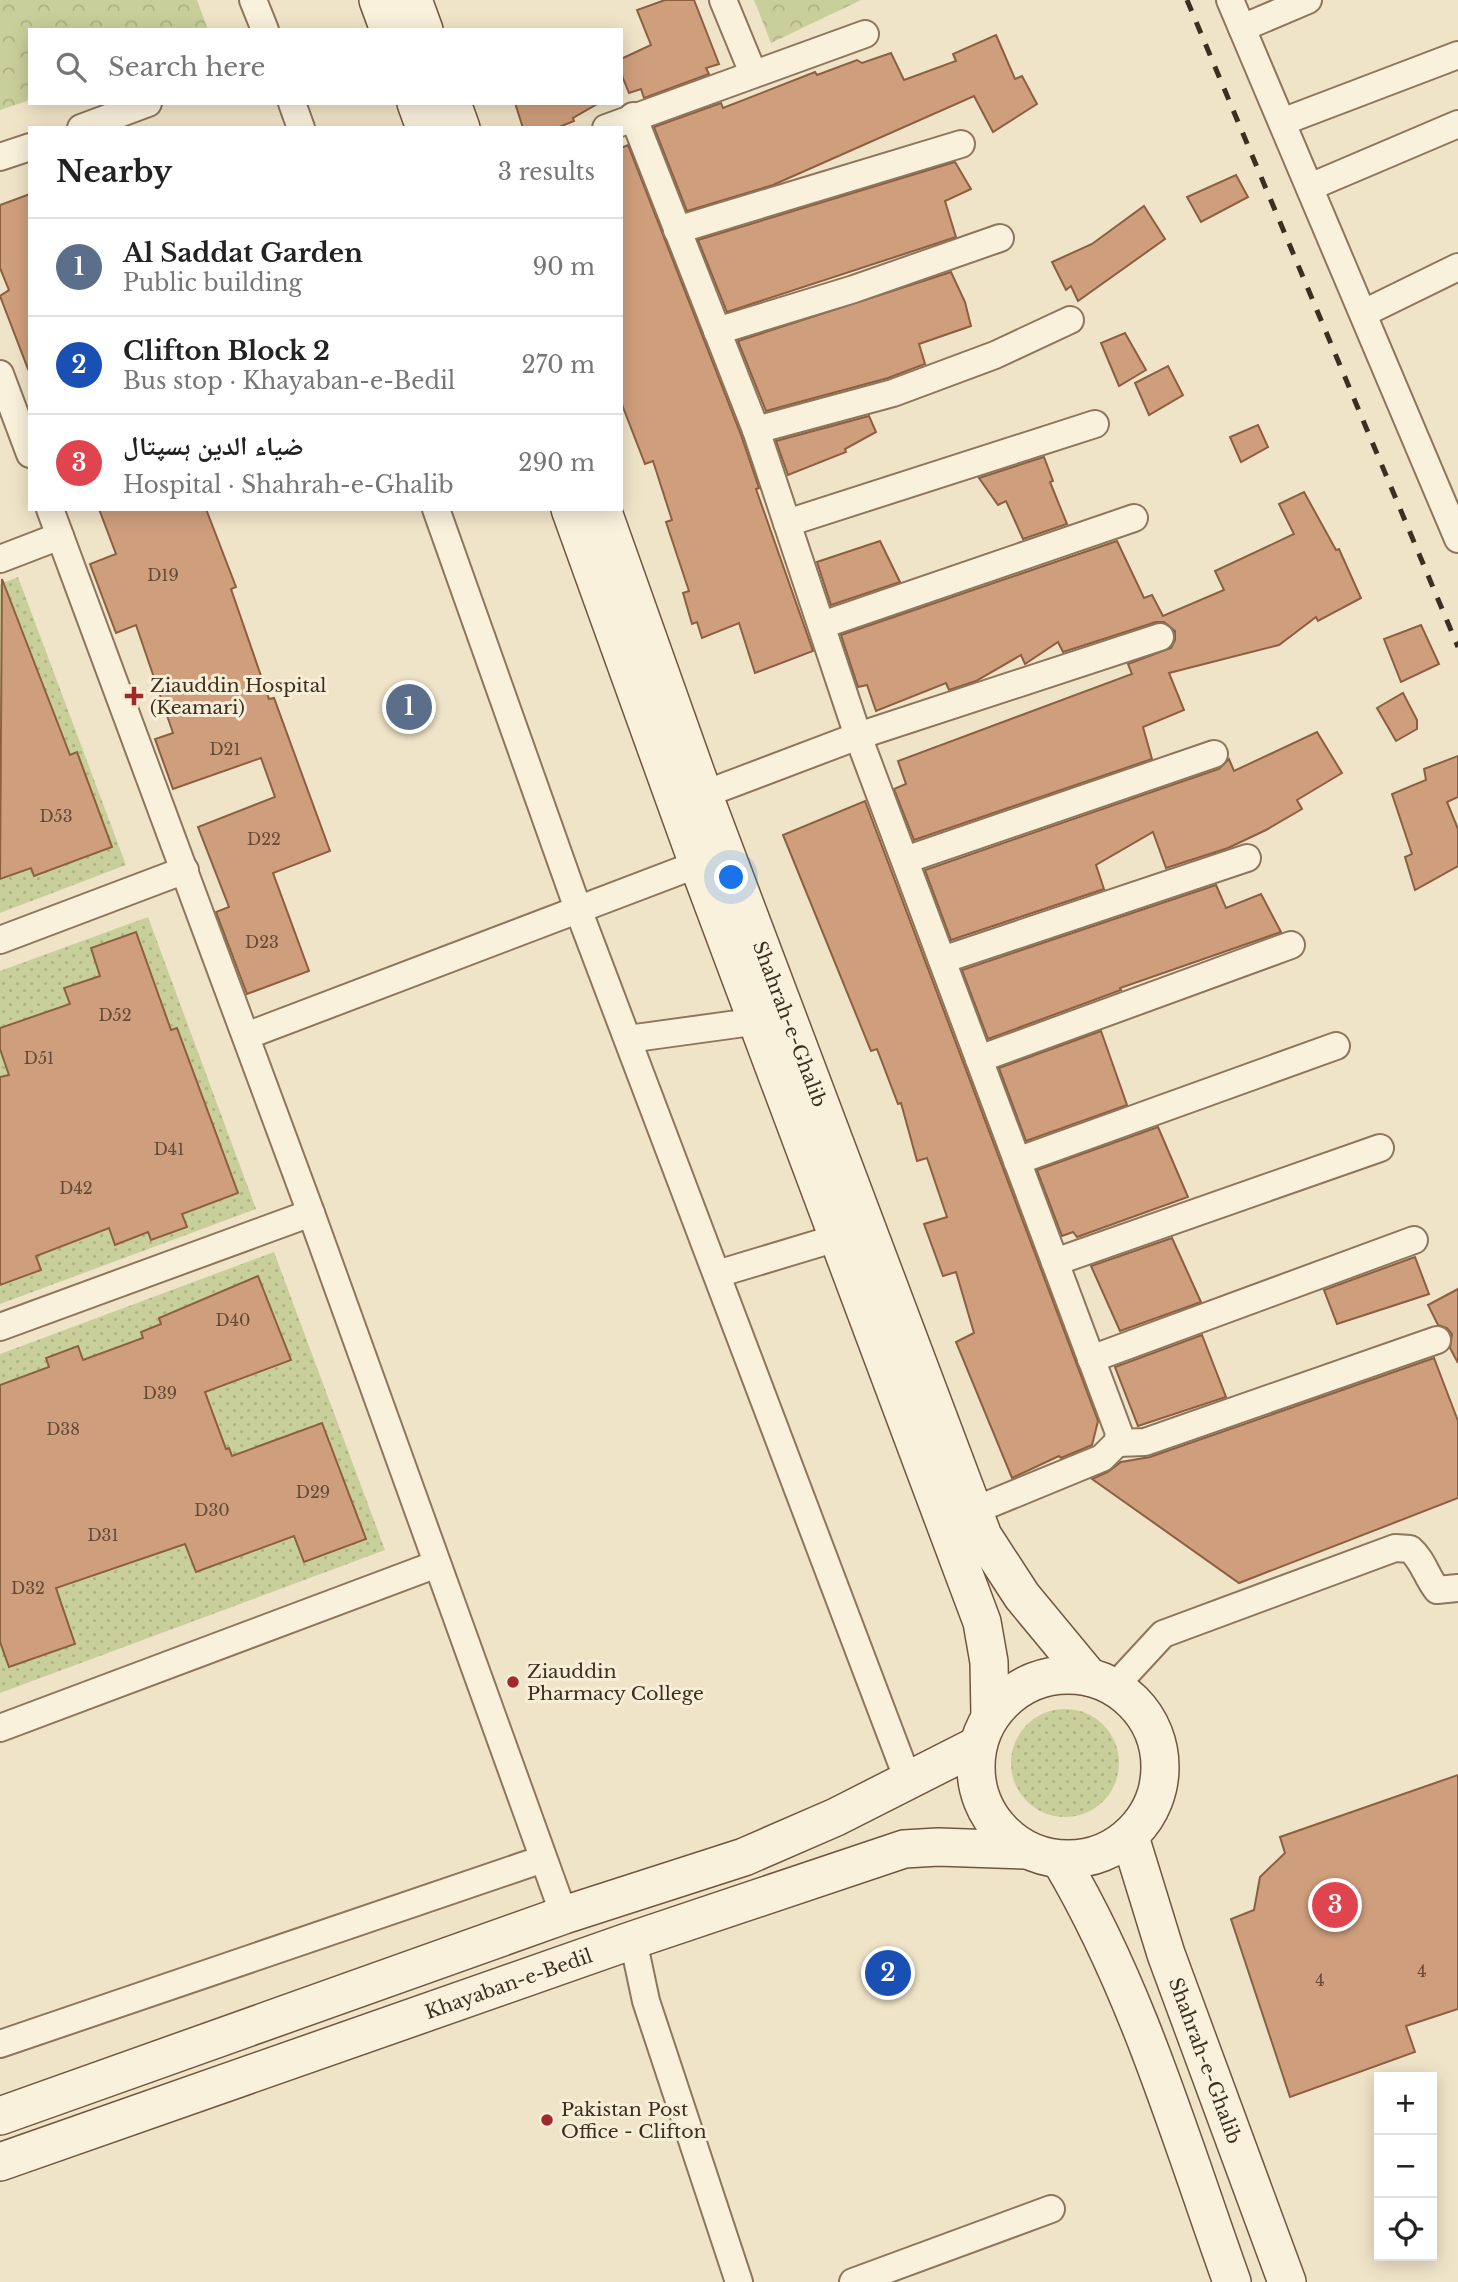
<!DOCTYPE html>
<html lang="en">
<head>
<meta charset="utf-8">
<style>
  :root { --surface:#fff; --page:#f6f6f6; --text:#222; --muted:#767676; --line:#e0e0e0; --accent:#ea580c }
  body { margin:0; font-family:"Libre Baskerville","Noto Naskh Arabic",serif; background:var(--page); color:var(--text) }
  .controls { position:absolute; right:21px; bottom:21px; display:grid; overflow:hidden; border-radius:0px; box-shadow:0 4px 18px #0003 }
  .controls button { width:63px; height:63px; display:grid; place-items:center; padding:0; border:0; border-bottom:2px solid var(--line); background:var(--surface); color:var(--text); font:35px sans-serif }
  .you { position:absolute; left:732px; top:878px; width:24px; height:24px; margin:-18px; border:5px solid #fff; border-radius:50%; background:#1a73e8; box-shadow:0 0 0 10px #1a73e833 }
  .badge { display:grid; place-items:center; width:46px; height:46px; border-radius:50%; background:var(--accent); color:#fff; font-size:23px; font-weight:700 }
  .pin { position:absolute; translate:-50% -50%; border:4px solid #fff; box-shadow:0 2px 7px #0006 }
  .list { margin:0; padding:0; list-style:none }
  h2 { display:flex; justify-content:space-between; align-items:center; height:91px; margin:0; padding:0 28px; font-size:30px }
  h2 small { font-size:23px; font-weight:400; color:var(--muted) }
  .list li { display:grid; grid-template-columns:46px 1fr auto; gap:21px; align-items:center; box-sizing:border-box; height:98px; padding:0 28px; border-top:2px solid var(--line) }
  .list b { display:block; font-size:26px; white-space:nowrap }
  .list p { margin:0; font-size:23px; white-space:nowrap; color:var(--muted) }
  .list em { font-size:23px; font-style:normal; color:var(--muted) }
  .icon { flex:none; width:38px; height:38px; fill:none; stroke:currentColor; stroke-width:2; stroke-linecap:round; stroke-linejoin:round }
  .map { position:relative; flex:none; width:1458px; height:2282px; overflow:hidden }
  .search { position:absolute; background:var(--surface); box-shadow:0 4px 18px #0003; left:28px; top:28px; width:595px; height:77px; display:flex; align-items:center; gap:18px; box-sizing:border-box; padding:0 24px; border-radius:0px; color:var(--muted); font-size:26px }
  .panel { position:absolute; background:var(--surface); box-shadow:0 4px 18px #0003; left:28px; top:126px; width:595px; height:385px; border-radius:0px }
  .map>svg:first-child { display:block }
</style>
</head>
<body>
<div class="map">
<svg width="1458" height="2282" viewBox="0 0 1458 2282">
  <defs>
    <pattern id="grass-dots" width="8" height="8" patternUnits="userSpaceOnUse" patternTransform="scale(1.75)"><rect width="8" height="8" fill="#c9cf9b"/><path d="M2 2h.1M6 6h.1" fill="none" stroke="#aeb285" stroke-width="1.8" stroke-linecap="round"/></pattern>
    <pattern id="forest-crowns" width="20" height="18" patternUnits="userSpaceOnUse" patternTransform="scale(1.75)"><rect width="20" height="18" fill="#c9cf9b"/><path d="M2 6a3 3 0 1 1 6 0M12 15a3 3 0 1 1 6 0" fill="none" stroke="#aeb285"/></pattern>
  </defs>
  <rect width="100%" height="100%" fill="#f0e4c8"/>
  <g fill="url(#grass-dots)">
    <path d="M 18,577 L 126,865 L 0,913 L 0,584 Z"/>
    <path d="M 148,917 L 256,1209 L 0,1304 L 0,971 Z"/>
    <path d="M 274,1252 L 385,1550 L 0,1693 L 0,1354 Z"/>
    <circle cx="1065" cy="1763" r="54"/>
  </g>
  <g fill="url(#forest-crowns)">
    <path d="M 0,0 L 197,0 L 208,30 L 30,30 L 30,100 L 0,110 Z"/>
    <path d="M 754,0 L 861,0 L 771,43 Z"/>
  </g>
  <g fill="#cf9f7d" stroke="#8d5f41" stroke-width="2">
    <path d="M 665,0 L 694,0 L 719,64 L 706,68 L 709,74 L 644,98 L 641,89 L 629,93 L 621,73 L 621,59 L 651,45 L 637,10 Z"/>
    <path d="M 996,35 L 1015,79 L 1022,76 L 1037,104 L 993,132 L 974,96 L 773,185 L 687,211 L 654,127 L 721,103 L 723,108 L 815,72 L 817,75 L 857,60 L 862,63 L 891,53 L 904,80 L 956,61 L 953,54 Z"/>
    <path d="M 515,103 L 599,103 L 573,118 L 574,121 L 557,128 L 523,128 Z"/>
    <path d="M 628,145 L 741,435 L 759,488 L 756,489 L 813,651 L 755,673 L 739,623 L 702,638 L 697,622 L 692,624 L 683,593 L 689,591 L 666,522 L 672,520 L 653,461 L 645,464 L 621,402 L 621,148 Z"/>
    <path d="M 955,162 L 971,189 L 945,201 L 956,237 L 727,312 L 698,240 Z"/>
    <path d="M 1236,175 L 1248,197 L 1201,222 L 1187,197 Z"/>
    <path d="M 30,194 L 30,368 L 28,369 L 0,296 L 9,290 L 0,268 L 0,205 Z"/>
    <path d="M 1144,206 L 1165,239 L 1078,301 L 1071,286 L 1066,290 L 1052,262 L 1092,244 Z"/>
    <path d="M 951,272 L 965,302 L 971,326 L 919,344 L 925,364 L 888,378 L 766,411 L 738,341 Z"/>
    <path d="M 1125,333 L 1146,370 L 1119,386 L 1101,343 Z"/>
    <path d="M 1168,366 L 1183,395 L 1149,415 L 1135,383 Z"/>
    <path d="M 869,416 L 876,432 L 845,449 L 846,452 L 788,475 L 776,441 Z"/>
    <path d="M 1258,425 L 1268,447 L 1241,462 L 1230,437 Z"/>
    <path d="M 1044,457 L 1053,481 L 1050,482 L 1067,524 L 1023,539 L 1006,501 L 998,505 L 979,478 Z"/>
    <path d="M 1304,492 L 1336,550 L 1339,549 L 1361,598 L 1318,621 L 1316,617 L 1279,645 L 1169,673 L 1184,710 L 1143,727 L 1152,759 L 914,840 L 894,789 L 906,784 L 898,761 L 1132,674 L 1128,664 L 1171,648 L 1175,640 L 1175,631 L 1164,622 L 1156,622 L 1063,652 L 1058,642 L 1025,664 L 1021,655 L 976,681 L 949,690 L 946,683 L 876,711 L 867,685 L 858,687 L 841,635 L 1117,541 L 1144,598 L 1152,595 L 1163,616 L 1224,590 L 1215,571 L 1294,534 L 1279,504 Z"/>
    <path d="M 99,509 L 206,509 L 236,587 L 231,589 L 269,699 L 274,698 L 330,851 L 273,873 L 309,971 L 247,994 L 216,912 L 229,907 L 198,827 L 275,797 L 261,758 L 173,789 L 155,739 L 173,733 L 136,625 L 116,633 L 90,564 L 116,554 Z"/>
    <path d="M 880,541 L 900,582 L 831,605 L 817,562 Z"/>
    <path d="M 2,579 L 70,755 L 77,752 L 112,847 L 34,876 L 31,868 L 0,879 Z"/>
    <path d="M 1421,625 L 1439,664 L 1401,682 L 1384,639 Z"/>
    <path d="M 1403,693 L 1417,720 L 1417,729 L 1396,741 L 1377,708 Z"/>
    <path d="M 1317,732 L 1342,773 L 1297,800 L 1302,809 L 1266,830 L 1228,848 L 1166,868 L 1153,832 L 1096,865 L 1104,889 L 951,940 L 925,870 L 1219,769 L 1229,759 L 1234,771 Z"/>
    <path d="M 1458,756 L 1458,797 L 1447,802 L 1458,829 L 1458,866 L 1415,890 L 1405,857 L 1412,854 L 1392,794 L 1426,780 L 1424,769 Z"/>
    <path d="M 865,801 L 1098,1421 L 1092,1445 L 1061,1458 L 1059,1456 L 1012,1478 L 956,1342 L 974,1333 L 956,1272 L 943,1276 L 924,1224 L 947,1217 L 927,1158 L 917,1161 L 901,1103 L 898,1104 L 877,1049 L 871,1051 L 783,835 Z"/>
    <path d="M 1216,885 L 1226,908 L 1261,894 L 1281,932 L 1120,988 L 1121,990 L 988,1039 L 962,970 Z"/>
    <path d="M 136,932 L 171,1030 L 177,1028 L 238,1193 L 182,1214 L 187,1227 L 151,1240 L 148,1232 L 115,1245 L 109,1228 L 36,1256 L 41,1270 L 0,1285 L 0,1077 L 9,1075 L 0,1049 L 0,1028 L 70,1004 L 64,988 L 100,976 L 91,948 Z"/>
    <path d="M 1101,1031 L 1127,1105 L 1026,1141 L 999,1068 Z"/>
    <path d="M 1158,1127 L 1188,1197 L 1077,1237 L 1073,1232 L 1062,1236 L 1037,1170 Z"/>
    <path d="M 1172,1238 L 1201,1302 L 1120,1331 L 1091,1266 Z"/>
    <path d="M 1415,1257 L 1429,1294 L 1337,1324 L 1324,1290 Z"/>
    <path d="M 258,1276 L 291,1360 L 205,1392 L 226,1449 L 229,1448 L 232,1456 L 322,1423 L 366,1539 L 304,1562 L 294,1536 L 196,1572 L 185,1544 L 56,1588 L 75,1644 L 9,1667 L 0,1642 L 0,1385 L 49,1367 L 46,1358 L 78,1346 L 83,1360 L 143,1338 L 141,1332 L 161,1324 L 159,1318 Z"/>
    <path d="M 1458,1289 L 1458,1363 L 1450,1348 L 1452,1334 L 1447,1328 L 1438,1325 L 1428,1305 Z"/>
    <path d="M 1202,1335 L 1226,1397 L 1138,1426 L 1115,1367 Z"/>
    <path d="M 1434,1358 L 1458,1421 L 1458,1498 L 1239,1583 L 1092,1479 L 1108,1472 L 1121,1462 L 1150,1457 Z"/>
    <path d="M 1458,1775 L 1458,2009 L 1406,2026 L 1415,2052 L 1290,2097 L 1231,1919 L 1254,1910 L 1260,1877 L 1285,1853 L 1280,1837 Z"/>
  </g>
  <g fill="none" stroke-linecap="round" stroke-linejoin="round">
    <defs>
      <g id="street">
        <path d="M 253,0 L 265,30"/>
        <path d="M 723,0 L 753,73"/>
        <path d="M 1230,0 L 1458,539"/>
        <path d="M 1242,28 L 1308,0"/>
        <path d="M 292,103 L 301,128"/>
        <path d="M 633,116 L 756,430 L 858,736 L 1119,1433 L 1117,1443 L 1102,1458 L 973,1511"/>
        <path d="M 1282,122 L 1458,55"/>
        <path d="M 81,128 L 148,103"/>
        <path d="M 606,128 L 865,34"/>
        <path d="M 0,157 L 30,147"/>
        <path d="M 1310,187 L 1458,124"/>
        <path d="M 677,230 L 961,144"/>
        <path d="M 1364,313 L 1458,267"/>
        <path d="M 717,331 L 854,289 L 1000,238"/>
        <path d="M 0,374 L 30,454"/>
        <path d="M 756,430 L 893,393 L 995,355 L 1070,320"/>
        <path d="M 50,509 L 311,1213 L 564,1915"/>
        <path d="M 436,509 L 578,909 L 908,1780"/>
        <path d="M 787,523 L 1095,424"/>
        <path d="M 0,559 L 60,536"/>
        <path d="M 822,625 L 1134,518"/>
        <path d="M 689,800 L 858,736 L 1160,637"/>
        <path d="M 905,860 L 1214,754"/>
        <path d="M 0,940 L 185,870"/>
        <path d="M 942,960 L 1247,858"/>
        <path d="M 246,1036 L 698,864"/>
        <path d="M 628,1039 L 759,1021"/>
        <path d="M 979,1059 L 1291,945"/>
        <path d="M 1017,1161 L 1336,1046"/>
        <path d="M 1055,1262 L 1380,1148"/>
        <path d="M 717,1274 L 840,1237"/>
        <path d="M 0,1327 L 311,1213"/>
        <path d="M 1091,1359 L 1414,1240"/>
        <path d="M 1117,1443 L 1145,1442 L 1437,1340"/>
        <path d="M 1114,1687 L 1163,1634 L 1395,1548 L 1410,1549 C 1423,1560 1426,1576 1437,1590 L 1458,1588"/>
        <path d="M 0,1728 L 437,1564"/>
        <path d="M 633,1940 L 646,2001 L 739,2282"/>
        <path d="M 0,2044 L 543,1859"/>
        <path d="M 853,2282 L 1051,2209"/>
      </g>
      <g id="secondary">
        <path d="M 378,0 L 389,30"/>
        <path d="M 413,0 L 424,30"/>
        <path d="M 416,103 L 425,128"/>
        <path d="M 452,103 L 461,128"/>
        <path d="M 570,509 L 698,864 L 982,1622 L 989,1662 L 990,1717"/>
        <path id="s1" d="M 602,509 L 704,796 L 983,1536 L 1022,1596 L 1089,1677"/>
        <circle cx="1068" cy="1767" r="92"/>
        <path id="s2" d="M 1130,1837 L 1166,1954 L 1287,2282"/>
        <path d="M 1061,1861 C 1138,1991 1181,2140 1232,2282"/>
        <path d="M 0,2116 L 564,1915 L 744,1857 L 836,1817 L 978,1745"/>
        <path id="s3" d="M 0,2162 L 633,1940 L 904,1849 L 938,1847 L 1026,1850"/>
      </g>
    </defs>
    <use href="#street" stroke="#8d765c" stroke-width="30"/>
    <use href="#secondary" stroke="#6f573f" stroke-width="40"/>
    <use href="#street" stroke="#faf1dc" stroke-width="26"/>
    <use href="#secondary" stroke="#faf1dc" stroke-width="37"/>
    <path stroke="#3d2e20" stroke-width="5" stroke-dasharray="12 12" stroke-linecap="butt" d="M 1187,0 L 1458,647"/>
  </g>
  <g fill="#9e2a2b" stroke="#f7eed8" stroke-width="2.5">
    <path d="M130.5 685.5h7v7h7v7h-7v7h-7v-7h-7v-7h7z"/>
    <circle cx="513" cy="1682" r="7"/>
    <circle cx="547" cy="2120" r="7"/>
  </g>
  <g text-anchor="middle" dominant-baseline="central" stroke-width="6" stroke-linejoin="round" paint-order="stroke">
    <g font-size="16" fill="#624a37">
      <text x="163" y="575">D19</text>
      <text x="225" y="749">D21</text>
      <text x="56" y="816">D53</text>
      <text x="264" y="839">D22</text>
      <text x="262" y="942">D23</text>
      <text x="115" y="1015">D52</text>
      <text x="39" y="1058">D51</text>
      <text x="169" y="1149">D41</text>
      <text x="76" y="1188">D42</text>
      <text x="233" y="1320">D40</text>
      <text x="160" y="1393">D39</text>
      <text x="63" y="1429">D38</text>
      <text x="313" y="1492">D29</text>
      <text x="212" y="1510">D30</text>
      <text x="103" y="1535">D31</text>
      <text x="28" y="1588">D32</text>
      <text x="1422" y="1971">4</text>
      <text x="1320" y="1980">4</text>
    </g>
    <g font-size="19" fill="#3d2e20" stroke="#f7eed8" text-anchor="start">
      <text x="150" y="685">Ziauddin Hospital<tspan x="150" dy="22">(Keamari)</tspan></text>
      <text x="527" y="1671">Ziauddin<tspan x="527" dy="22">Pharmacy College</tspan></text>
      <text x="561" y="2109">Pakistan Post<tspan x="561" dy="22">Office - Clifton</tspan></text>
    </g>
    <g font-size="19" fill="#3d2e20" stroke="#f7eed8">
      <text stroke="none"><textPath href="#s1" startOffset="548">Shahrah-e-Ghalib</textPath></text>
      <text stroke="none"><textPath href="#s3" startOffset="539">Khayaban-e-Bedil</textPath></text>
      <text stroke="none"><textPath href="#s2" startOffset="236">Shahrah-e-Ghalib</textPath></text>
    </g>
  </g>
</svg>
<div class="controls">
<button>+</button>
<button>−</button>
<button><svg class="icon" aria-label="locate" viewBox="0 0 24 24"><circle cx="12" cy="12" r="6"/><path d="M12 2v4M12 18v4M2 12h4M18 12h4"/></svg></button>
</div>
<div class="you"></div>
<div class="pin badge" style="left:409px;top:707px;background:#5c6f8a">1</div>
<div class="pin badge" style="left:888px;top:1973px;background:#1a4fb4">2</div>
<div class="pin badge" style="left:1335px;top:1905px;background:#e0444e">3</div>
<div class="search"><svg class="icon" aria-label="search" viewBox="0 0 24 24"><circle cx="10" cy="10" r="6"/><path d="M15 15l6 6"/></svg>Search here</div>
<section class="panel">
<h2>Nearby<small>3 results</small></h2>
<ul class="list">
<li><span class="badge" style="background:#5c6f8a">1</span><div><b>Al Saddat Garden</b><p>Public building</p></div><em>90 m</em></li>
<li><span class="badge" style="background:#1a4fb4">2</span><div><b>Clifton Block 2</b><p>Bus stop · Khayaban-e-Bedil</p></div><em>270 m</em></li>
<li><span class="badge" style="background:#e0444e">3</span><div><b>ضیاء الدین ہسپتال</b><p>Hospital · Shahrah-e-Ghalib</p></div><em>290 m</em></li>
</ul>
</section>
</div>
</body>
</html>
